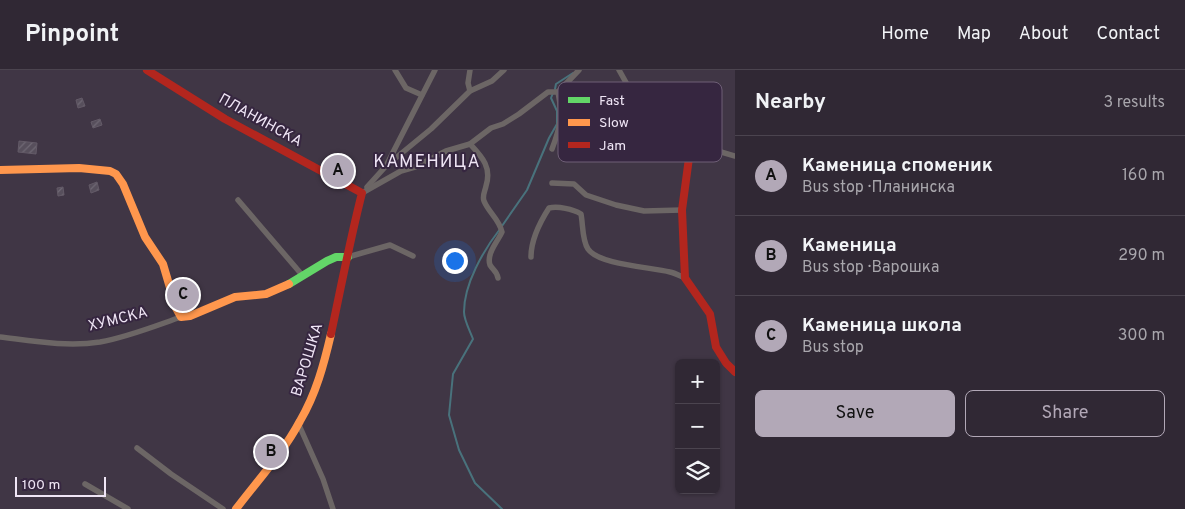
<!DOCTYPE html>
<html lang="en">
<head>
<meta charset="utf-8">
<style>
  :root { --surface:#302834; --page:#3c3440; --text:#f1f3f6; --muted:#a8a6ac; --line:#4b444f; --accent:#b2a8b7 }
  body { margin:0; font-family:Overpass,sans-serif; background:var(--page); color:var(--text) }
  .controls { position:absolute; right:15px; bottom:15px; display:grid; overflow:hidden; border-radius:8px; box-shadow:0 1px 4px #0004 }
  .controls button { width:45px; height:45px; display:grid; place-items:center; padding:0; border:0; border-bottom:1px solid var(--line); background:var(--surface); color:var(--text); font:25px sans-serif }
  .scale { position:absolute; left:15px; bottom:12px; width:91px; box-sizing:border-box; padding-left:5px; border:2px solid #efe5f5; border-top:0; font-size:14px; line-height:18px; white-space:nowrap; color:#efe5f5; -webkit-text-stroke:4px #362640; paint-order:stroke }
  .you { position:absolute; left:454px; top:190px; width:18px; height:18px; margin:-12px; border:4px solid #fff; border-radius:50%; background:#1a73e8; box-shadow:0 0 0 8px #1a73e833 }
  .badge { display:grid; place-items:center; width:32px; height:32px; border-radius:50%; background:var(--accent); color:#111; font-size:16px; font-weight:700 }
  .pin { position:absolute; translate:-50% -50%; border:2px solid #fff; box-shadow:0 1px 5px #0006 }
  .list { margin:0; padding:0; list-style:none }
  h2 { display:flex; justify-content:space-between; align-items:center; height:65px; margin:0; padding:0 20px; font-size:21px }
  h2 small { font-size:16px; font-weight:400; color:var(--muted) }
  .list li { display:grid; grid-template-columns:32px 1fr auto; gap:15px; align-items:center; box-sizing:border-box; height:80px; padding:0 20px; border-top:1px solid var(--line) }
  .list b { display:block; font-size:19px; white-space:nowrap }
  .list p { margin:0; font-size:16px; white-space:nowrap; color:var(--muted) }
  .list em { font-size:16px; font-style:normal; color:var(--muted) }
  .actions { display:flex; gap:10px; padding:15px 20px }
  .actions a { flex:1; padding:11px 0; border:1px solid var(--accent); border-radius:8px; text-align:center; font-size:18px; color:var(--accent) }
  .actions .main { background:var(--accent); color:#111 }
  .icon { flex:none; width:28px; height:28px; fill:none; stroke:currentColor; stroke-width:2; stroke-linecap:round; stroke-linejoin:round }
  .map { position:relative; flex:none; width:735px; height:439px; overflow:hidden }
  header { display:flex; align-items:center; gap:30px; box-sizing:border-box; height:70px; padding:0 25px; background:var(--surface); border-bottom:1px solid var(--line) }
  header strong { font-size:24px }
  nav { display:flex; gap:28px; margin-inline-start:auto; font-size:18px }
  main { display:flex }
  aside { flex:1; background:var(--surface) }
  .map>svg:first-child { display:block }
</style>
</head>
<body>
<header>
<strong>Pinpoint</strong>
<nav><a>Home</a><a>Map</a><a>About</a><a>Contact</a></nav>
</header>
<main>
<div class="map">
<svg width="735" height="439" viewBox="0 0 735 439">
  <defs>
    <pattern id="building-hatch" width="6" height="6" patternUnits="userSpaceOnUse" patternTransform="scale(1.25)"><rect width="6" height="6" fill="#574f5c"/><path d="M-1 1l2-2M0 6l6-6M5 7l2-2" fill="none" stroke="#6f6874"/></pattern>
  </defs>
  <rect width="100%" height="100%" fill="#403645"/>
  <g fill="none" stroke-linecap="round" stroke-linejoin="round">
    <g stroke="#49727c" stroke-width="2">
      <path d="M 555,19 L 556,14 L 573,3"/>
      <path d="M 502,156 L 527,120 L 549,68 L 557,54 L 557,41 L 551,28 L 553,23"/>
      <path d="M 500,159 C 483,181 464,214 464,242 C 464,250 470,261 473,269 L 453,304 L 449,345 L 459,380 L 475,413 L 502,439"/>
    </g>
  </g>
  <g fill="url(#building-hatch)" stroke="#635a67">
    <path d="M 82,28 L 85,36 L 78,38 L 76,30 Z"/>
    <path d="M 100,49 L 102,55 L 93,58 L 91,52 Z"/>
    <path d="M 19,71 L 37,73 L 36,84 L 18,82 Z"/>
    <path d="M 97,112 L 99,120 L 91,123 L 89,115 Z"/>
    <path d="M 63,117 L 64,125 L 58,126 L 57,118 Z"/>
  </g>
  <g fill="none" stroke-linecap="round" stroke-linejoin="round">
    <g stroke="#6c6665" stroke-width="5.5">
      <path d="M 395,0 L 406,18 L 422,25"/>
      <path d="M 470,0 L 468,13 L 470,21"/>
      <path d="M 619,0 L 633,25 L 691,73 L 735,86"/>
      <path d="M 557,66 C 571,76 581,77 597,73"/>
      <path d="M 470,74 C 482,87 492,97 486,116 C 485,121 482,126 484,131 C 489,143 499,149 502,162 C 498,171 486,184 490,195 C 493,200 497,201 498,208"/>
      <path d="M 552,79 C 560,58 563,45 558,22 L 579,0"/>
      <path d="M 386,96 L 431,59 L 470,21 L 492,11 L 504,0"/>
      <path d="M 552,113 L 574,114 L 586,125 L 616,135 L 644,141 L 682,140"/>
      <path d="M 367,117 L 386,96 L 435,0"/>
      <path d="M 362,123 L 401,101 L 415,97 L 446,81 L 470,74 L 491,58 L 503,54 L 519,44 L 548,22 L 558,22"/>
      <path d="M 238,130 L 303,206"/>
      <path d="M 348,187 L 390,175 L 413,186"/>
      <path d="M 531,187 C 531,170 540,152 549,138 C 558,136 573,139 581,144 C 583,154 582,170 588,179 C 599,195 651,197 670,202 C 675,203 680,206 685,208"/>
      <path d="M 0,267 C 33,271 67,277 100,272 C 128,267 155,256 181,247"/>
      <path d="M 299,355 L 323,409 L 333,439"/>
      <path d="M 137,378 L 171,404 L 223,439"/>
      <path d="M 85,414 L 128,439"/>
    </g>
    <path stroke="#63d668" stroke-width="8" d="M 289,214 L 327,191 L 336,187 L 348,187"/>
    <g stroke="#ff974d" stroke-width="8">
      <path d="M 0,100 L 79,98 L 110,101 L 116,104 L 123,114 L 145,167 L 163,194 L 176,238 L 181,247 L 190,246 L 235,227 L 266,224 L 289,214"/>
      <path d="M 236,439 C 258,410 283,383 300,351 C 316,324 324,294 331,264"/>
    </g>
    <g stroke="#b3261e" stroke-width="8">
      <path d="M 147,0 L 225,49 L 362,123 C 350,170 341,217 331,264"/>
      <path d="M 691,73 L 682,140 L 685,208 L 710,244 L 716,277 L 726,293 L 735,302"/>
    </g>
  </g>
  <g text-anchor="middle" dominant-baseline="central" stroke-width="4" stroke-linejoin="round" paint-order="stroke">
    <g font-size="15" fill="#efe5f5" stroke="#362640">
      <text transform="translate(260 51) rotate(29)">ПЛАНИНСКА</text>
      <text transform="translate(118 250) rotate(-14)">ХУМСКА</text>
      <text transform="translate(308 290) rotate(-73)">ВАРОШКА</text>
    </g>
    <g font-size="18" letter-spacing="1" fill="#efe5f5" stroke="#362640">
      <text x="427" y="92">КАМЕНИЦА</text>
    </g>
  </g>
  <rect x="558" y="12" width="164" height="80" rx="8" fill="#362640" stroke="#6e5f76" stroke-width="1"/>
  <rect x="568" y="27" width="22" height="6" fill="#63d668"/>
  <rect x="568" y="49" width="22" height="7" fill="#ff974d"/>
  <rect x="568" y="72" width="22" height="6" fill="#b3261e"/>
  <g font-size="14" fill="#efe5f5">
    <text x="599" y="35">Fast</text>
    <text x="599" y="57">Slow</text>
    <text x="599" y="80">Jam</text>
  </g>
</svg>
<div class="controls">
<button>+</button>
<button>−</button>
<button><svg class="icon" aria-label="layers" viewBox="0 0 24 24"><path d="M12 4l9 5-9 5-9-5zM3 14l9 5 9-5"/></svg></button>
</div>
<div class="scale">100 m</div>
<div class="you"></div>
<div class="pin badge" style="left:338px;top:101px">A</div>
<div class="pin badge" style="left:271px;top:382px">B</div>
<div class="pin badge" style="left:183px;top:225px">C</div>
</div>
<aside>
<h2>Nearby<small>3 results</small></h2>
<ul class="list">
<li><span class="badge">A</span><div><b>Каменица споменик</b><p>Bus stop · Планинска</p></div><em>160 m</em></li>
<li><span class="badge">B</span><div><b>Каменица</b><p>Bus stop · Варошка</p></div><em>290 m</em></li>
<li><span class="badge">C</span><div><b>Каменица школа</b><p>Bus stop</p></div><em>300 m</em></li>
</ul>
<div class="actions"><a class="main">Save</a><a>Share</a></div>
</aside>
</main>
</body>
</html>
